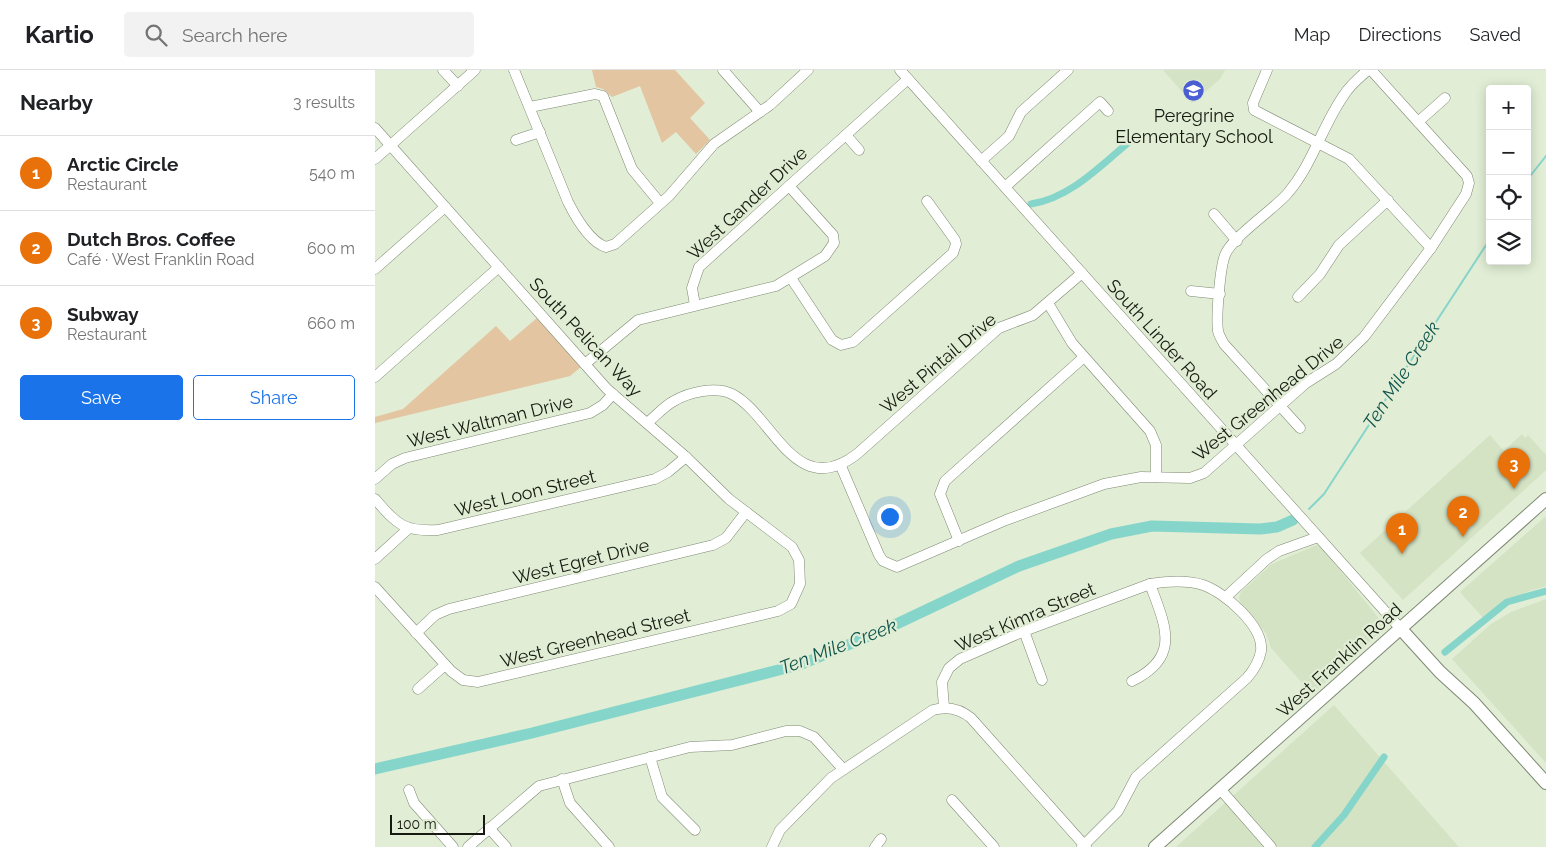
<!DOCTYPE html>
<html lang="en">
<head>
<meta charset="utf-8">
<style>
  :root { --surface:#fff; --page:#f2f2f2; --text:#202124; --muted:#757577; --line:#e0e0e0; --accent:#1a73e8 }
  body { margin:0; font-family:Raleway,sans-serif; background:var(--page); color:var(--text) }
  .controls { position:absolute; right:15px; top:15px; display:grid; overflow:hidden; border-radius:5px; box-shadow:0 2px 12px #0003 }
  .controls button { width:45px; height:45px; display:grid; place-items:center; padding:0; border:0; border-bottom:1px solid var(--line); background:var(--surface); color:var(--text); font:25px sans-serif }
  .scale { position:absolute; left:15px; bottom:12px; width:95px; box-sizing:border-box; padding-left:5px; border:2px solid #151910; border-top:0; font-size:14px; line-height:18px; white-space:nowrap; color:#151910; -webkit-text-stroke:4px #e1edd4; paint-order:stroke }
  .you { position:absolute; left:514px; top:446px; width:18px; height:18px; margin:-12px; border:4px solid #fff; border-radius:50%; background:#1a73e8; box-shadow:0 0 0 8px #1a73e833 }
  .badge { display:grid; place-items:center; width:32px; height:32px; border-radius:50%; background:var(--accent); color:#fff; font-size:16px; font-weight:700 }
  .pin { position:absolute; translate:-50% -41px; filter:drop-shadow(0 1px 2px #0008) }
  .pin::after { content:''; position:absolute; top:26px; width:18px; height:15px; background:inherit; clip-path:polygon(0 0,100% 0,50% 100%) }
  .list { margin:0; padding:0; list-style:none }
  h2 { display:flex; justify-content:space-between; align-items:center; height:65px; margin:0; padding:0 20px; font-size:21px }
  h2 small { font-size:16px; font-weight:400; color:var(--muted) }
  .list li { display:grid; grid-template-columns:32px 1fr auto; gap:15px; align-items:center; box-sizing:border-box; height:75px; padding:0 20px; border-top:1px solid var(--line) }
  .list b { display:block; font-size:19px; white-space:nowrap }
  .list p { margin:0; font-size:16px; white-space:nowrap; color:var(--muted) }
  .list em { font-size:16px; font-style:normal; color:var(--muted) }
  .actions { display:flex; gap:10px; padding:15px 20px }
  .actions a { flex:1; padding:11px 0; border:1px solid var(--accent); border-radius:5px; text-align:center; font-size:18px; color:var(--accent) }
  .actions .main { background:var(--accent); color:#fff }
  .icon { flex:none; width:28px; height:28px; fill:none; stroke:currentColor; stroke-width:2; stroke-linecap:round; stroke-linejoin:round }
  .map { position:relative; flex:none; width:1171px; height:777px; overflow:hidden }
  header { display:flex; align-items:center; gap:30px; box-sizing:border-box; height:70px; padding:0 25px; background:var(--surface); border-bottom:1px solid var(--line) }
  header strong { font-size:24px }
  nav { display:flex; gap:28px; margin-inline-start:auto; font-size:18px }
  .search { width:350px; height:45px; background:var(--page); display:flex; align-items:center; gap:12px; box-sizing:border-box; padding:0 18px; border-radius:5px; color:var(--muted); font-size:19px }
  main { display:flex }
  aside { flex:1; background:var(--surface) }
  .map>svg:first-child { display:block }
</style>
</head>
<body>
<header>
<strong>Kartio</strong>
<div class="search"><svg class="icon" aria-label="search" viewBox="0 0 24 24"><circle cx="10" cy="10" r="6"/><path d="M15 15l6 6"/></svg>Search here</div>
<nav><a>Map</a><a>Directions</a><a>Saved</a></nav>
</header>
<main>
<aside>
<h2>Nearby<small>3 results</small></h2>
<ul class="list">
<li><span class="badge" style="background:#e8710a">1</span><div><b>Arctic Circle</b><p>Restaurant</p></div><em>540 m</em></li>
<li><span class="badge" style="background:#e8710a">2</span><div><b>Dutch Bros. Coffee</b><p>Café · West Franklin Road</p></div><em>600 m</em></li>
<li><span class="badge" style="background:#e8710a">3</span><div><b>Subway</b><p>Restaurant</p></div><em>660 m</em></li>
</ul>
<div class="actions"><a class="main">Save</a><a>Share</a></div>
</aside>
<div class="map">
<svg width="1171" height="777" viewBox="0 0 1171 777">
  <rect width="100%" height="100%" fill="#e1edd4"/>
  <g fill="#d4e3c4">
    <path d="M 788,0 L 850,0 L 845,9 L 817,33 Z"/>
    <path d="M 1147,364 L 1150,368 L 1153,365 L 1171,385 L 1171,400 L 1028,530 L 985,483 L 1115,365 L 1129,381 Z"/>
    <path d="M 1171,446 L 1171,516 L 1151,522 L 1110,550 L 1085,522 Z"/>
    <path d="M 944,474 L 1006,551 L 1005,562 L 937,624 L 896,578 L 891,563 L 865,532 L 864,527 L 866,522 L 897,494 Z"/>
    <path d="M 1171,529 L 1171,693 L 1077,589 L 1116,554 L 1136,542 Z"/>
    <path d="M 959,635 L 1084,777 L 801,777 Z"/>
  </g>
  <g fill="#e3c5a1">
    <path d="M 217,0 L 300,0 L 330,33 L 315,48 L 335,70 L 321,84 L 301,62 L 287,73 L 265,16 L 237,27 L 228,19 L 221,17 Z"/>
    <path d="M 162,248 L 206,297 L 195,306 L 0,353 L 0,347 L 28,339 L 121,256 L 135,271 Z"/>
  </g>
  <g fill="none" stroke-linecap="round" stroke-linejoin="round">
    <g stroke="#86d5cb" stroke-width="2">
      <path d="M 1152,110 L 1171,86"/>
      <path d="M 934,439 L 949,424 L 1115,169"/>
    </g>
    <g stroke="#86d5cb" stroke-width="7">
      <path d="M 656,134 C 697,128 729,92 760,67"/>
      <path d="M 1070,582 L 1132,532 L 1171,521"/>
      <path d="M 940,777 L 969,745 L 1009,687"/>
    </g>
    <path stroke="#86d5cb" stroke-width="11" d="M 0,699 L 157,663 L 427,594 L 511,559 L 644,496 L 736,464 L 777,456 L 885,459 L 902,457 L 918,450"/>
    <defs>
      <g id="minor">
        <path d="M 68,0 L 83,16"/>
        <path d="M 139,0 L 193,132 C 200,146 215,172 231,177 L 240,174 L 294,126 L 339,74 L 395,35 L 433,0"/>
        <path d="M 348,0 L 385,42"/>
        <path d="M 525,0 L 1025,558"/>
        <path d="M 892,0 L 878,33 L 879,40 L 974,89 L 1056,178"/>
        <path d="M 155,37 L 220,24 L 228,26 L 257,99 L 285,133"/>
        <path d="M 1043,52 L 1070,28"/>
        <path d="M 0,58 L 232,319 L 311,387 L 354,429 L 417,477 L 424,490 L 425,514 L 416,534 L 403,541 L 103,612 L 88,610 L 76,601 L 0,517"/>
        <path d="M 471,65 L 484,80"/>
        <path d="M 141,70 L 165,62"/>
        <path d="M 0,89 L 100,0"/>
        <path d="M 606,91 L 634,66 L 646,42 L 693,0"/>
        <path d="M 630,117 L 725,32 L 733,41"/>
        <path d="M 839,144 L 862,171"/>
        <path d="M 0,199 L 70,137"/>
        <path d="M 416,208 L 457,270 L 466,275 L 478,272 L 578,183 L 581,174 L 580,170 L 552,131"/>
        <path d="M 816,221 L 845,224"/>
        <path d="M 923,227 L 945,204 L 964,175 L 1013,130"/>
        <path d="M 673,233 L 697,273 L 775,361 L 781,375 L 781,407"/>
        <path d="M 320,235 L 317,218 L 324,197 L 533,9"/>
        <path d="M 210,294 L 263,250 L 401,216 L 450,186 L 459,173 L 458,165 L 414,116"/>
        <path d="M 0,307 L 124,197"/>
        <path d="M 272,353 C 281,346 289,336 299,331 C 314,322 341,316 357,324 C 398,345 420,432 482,384 L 624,258 L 658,245 L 707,203"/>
        <path d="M 925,358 L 849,274 C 847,270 844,266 843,261 C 841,246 845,198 850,185 C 857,167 898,140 912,124 C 938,94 947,56 969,25 C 975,15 984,8 993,0"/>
        <path d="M 465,394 L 504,485 L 508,491 L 522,497 L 631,450 L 729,414 L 766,407 L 815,408 L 829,403 L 931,313 L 961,294 L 989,267 L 1056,178 L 1091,124 L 1094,113 L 1092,106 L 996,0"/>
        <path d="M 0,409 L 17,394 L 30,388 L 215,343 L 228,335 L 238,324"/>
        <path d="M 0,429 C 22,454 28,462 63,460 L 280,409 L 293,402 L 311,387"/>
        <path d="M 584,471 L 565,424 L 570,411 L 709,287"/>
        <path d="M 0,489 L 33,459"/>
        <path d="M 852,526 L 892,489 L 904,481 L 943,467"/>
        <path d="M 649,561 L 667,610"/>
        <path d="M 41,563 L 60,545 L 74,539 L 338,475 L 351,468 L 371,442"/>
        <path d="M 757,611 C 807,587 790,555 775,514"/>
        <path d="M 43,619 L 70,595"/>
        <path d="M 569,637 L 567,612 L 574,598 L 585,589 L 649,561 L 775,514 C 791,511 813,510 828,515 C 849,522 889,556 886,581 C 884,592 879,600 872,608 L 761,707 L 743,741 L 707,777"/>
        <path d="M 275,687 L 287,727 L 320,760"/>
        <path d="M 187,709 L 195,733 L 234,777"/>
        <path d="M 845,719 L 896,777"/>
        <path d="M 34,720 L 39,733 L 78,777"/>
        <path d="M 577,730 L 619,777"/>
        <path d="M 114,758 L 131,777"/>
        <path d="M 93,777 L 164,716 L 315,677 L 357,675 L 411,661 L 425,661 L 439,667 L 468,699"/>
        <path d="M 397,777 L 405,760 L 456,708 L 558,640 C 572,636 584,638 596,648 L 711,777"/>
        <path d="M 500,777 L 506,769"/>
      </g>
      <g id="major">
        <path d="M 1025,558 L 1065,602 L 1099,633 L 1171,713"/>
        <path d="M 780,777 L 1171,429"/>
      </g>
    </defs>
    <use href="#minor" stroke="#7e8973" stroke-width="11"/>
    <use href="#major" stroke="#7e8973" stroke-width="14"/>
    <use href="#minor" stroke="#fff" stroke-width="10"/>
    <use href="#major" stroke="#fff" stroke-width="12"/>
  </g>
  <defs>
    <symbol id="school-disc" viewBox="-11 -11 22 22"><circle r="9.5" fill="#495ed2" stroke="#e1edd4"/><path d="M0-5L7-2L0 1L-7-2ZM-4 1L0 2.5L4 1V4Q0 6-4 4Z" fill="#fff"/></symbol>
  </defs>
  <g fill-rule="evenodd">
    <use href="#school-disc" x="806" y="8" width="25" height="25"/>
  </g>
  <g text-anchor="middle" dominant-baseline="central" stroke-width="4.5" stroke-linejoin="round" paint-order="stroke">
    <g font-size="18" fill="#151910" stroke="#e1edd4">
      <text x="819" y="45">Peregrine<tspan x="819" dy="21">Elementary School</tspan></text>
    </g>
    <g font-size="18" fill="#151910" stroke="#e1edd4">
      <text transform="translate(372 133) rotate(-43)">West Gander Drive</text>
      <text transform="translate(211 267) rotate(47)">South Pelican Way</text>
      <text transform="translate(787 269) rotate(48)">South Linder Road</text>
      <text transform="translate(563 293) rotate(-40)">West Pintail Drive</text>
      <text transform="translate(893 328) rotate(-39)">West Greenhead Drive</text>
      <text transform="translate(115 351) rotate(-14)">West Waltman Drive</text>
      <text transform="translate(150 423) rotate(-14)">West Loon Street</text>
      <text transform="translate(206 491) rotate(-14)">West Egret Drive</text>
      <text transform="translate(650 547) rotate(-23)">West Kimra Street</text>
      <text transform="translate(220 568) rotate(-14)">West Greenhead Street</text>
      <text transform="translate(964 590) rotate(-42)">West Franklin Road</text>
    </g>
    <g font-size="19" font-style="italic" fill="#0f554e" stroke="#e1edd4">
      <text transform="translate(1026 305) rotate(-57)">Ten Mile Creek</text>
      <text transform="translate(463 576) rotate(-21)">Ten Mile Creek</text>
    </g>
  </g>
</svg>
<div class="controls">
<button>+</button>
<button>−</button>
<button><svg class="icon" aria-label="locate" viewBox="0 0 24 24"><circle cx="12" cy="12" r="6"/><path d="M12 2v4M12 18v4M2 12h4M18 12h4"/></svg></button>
<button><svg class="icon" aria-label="layers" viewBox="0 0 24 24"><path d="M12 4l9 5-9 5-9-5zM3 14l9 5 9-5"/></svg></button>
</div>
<div class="scale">100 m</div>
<div class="you"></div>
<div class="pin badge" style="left:1027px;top:484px;background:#e8710a">1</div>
<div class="pin badge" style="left:1088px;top:467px;background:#e8710a">2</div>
<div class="pin badge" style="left:1139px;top:419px;background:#e8710a">3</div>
</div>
</main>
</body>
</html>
